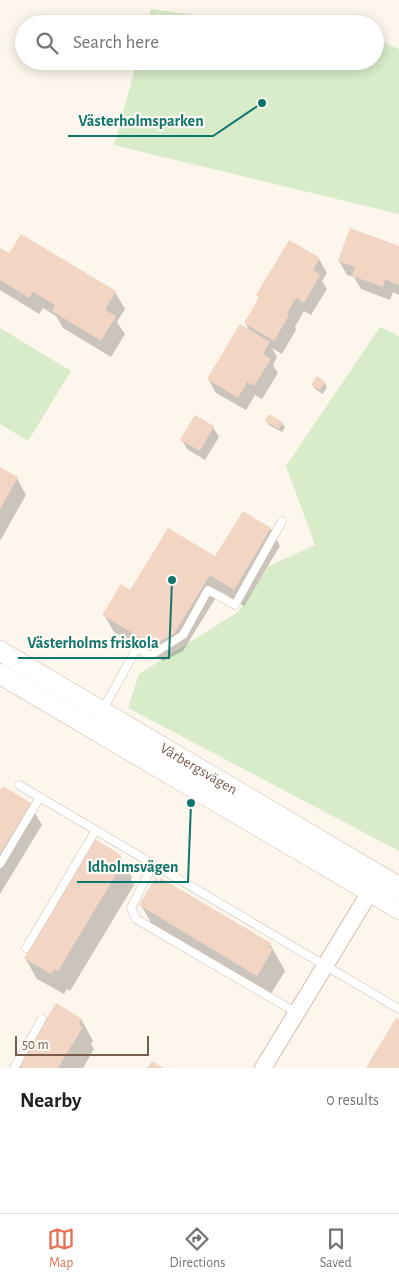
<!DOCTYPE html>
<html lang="en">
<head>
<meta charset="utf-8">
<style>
  :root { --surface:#fff; --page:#f2f2f2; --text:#202124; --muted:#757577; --line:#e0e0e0; --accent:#e76f51 }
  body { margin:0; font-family:"Alegreya Sans",sans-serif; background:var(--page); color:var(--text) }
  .scale { position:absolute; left:15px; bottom:12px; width:134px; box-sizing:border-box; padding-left:5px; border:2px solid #7a5c4d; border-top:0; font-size:14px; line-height:18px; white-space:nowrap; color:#7a5c4d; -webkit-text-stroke:4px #fffaf3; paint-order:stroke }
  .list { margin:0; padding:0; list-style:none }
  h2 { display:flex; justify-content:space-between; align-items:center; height:65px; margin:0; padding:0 20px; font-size:21px }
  h2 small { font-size:16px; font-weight:400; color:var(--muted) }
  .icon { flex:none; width:28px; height:28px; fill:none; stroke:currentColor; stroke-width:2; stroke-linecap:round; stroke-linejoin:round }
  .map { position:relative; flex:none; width:399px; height:1068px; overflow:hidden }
  .search { position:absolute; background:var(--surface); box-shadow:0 2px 12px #0003; left:15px; right:15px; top:15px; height:55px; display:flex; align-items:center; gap:12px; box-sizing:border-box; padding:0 18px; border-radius:28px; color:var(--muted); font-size:19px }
  .sheet { height:145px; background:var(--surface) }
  nav { display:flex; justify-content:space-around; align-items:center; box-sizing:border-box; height:70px; border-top:1px solid var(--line); background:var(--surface); font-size:14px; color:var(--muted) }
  nav a { display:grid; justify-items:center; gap:2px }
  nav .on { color:var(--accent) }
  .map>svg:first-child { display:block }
</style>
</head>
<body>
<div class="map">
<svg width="399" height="1068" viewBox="0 0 399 1068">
  <rect width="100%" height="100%" fill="#fdf6ec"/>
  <g fill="#d8ecc9">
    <path d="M 151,9 L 256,24 L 147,24 Z"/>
    <path d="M 375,41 L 383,42 L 399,49 L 399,214 L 114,145 L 137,61 L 375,61 Z"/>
    <path d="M 380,327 L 399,336 L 399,851 L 128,708 L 139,674 L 238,612 L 269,566 L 315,545 L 286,466 Z"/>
    <path d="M 0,328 L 71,371 L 28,441 L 0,424 Z"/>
  </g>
  <g fill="#0003">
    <path d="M 399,248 L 399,295 L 393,292 L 390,300 L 361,289 L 354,277 L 347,275 L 339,261 Z"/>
    <path d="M 0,250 L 115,292 L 125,309 L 117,322 L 125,334 L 111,357 L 63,328 L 56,316 L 43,308 L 39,314 L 0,290 Z"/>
    <path d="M 319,259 L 327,273 L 322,281 L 327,289 L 311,315 L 304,311 L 295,327 L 296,330 L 282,354 L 272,348 L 277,357 L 273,365 L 278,373 L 262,399 L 255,395 L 246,410 L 216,393 L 208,379 L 250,332 L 245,323 L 259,299 L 257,295 Z"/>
    <path d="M 324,382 L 327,387 L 323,394 L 315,389 L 313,385 Z"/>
    <path d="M 195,417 L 213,427 L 219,437 L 205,460 L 187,449 L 182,440 Z"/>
    <path d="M 267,421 L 282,423 L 285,427 L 282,432 L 269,425 Z"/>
    <path d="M 0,468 L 17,478 L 26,495 L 0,541 Z"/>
    <path d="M 243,512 L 271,529 L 280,546 L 244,606 L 220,591 L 183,651 L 163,661 L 114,632 L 104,615 L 131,592 L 216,558 Z"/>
    <path d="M 0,793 L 30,804 L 42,825 L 0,894 Z"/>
    <path d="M 120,856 L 132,877 L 131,879 L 134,885 L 70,991 L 67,989 L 64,994 L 37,979 L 25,958 Z"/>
    <path d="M 141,905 L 270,944 L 285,971 L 269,997 L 153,926 Z"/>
    <path d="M 81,1019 L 93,1041 L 91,1044 L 94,1049 L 83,1068 L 18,1068 Z"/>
  </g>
  <g fill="#f3d5c3">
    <path d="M 350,228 L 399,246 L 399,285 L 385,279 L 383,287 L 352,276 L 355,267 L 338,261 Z"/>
    <path d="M 21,234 L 116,291 L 105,310 L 116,316 L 101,341 L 52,311 L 55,305 L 33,292 L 29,298 L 0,280 L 0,248 L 9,253 Z"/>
    <path d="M 289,240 L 320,258 L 313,270 L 320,275 L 304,303 L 296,298 L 287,314 L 289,315 L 274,341 L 244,323 L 259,297 L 256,295 Z"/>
    <path d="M 240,324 L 270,342 L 263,354 L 271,359 L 254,386 L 247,382 L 238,398 L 207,379 Z"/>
    <path d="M 317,376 L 325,382 L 320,390 L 311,385 Z"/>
    <path d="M 269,414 L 283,422 L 279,429 L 265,421 Z"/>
    <path d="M 195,415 L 214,426 L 200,451 L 180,440 Z"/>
    <path d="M 0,467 L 18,477 L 0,509 Z"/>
    <path d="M 243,511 L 271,528 L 234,590 L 210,575 L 174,634 L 153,645 L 102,615 L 121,584 L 130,590 L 168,528 L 215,556 Z"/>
    <path d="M 3,786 L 31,803 L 0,854 L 0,790 Z"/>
    <path d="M 95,839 L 121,855 L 118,860 L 123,863 L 58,971 L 55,969 L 51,974 L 24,958 Z"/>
    <path d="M 155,878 L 159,881 L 161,878 L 271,943 L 269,947 L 273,949 L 257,976 L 139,905 Z"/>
    <path d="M 56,1003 L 82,1019 L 79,1025 L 83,1027 L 58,1068 L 16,1068 Z"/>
    <path d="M 396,1018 L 399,1020 L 399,1068 L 366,1068 Z"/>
    <path d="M 152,1061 L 164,1068 L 147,1068 Z"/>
  </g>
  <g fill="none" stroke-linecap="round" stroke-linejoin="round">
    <defs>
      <g id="service">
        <path d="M 102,711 L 137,648 L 150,656 L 183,635 L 208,590 L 235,605 L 282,521"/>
        <path d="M 19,785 L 399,1009"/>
        <path d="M 0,864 L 40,797"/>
        <path d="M 153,864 L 131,908 L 136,919 L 297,1013"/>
        <path d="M 26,948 L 96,830"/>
        <path d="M 14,1068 L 42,1019"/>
      </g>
      <path id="minor" d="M 263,1068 L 376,882"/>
      <g id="tertiary">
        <path id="s1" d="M 0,651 L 399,887"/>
        <path d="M 0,674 L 399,909"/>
      </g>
    </defs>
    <use href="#service" stroke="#d1beb0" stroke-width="9"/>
    <use href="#minor" stroke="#d1beb0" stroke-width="18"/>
    <use href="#tertiary" stroke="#d1beb0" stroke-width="21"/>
    <use href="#service" stroke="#fff" stroke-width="8"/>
    <use href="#minor" stroke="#fff" stroke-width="16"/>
    <use href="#tertiary" stroke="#fff" stroke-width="20"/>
  </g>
  <g text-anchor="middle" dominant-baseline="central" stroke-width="4.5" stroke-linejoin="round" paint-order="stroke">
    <g font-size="15" fill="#7a5c4d" stroke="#fffaf3">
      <text stroke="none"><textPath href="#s1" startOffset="231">Vårbergsvägen</textPath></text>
    </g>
  </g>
  <path fill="none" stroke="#0f766e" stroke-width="2" d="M262 103L213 136H68M172 580L169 658H18M191 803L188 882H77"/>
  <g fill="#0f766e" stroke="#fffaf3" stroke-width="2">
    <circle cx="262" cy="103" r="5"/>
    <circle cx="172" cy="580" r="5"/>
    <circle cx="191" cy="803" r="5"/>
  </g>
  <g font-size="16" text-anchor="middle" font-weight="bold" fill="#0f766e" stroke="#fffaf3" stroke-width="4.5" stroke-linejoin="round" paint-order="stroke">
    <text x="141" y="126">Västerholmsparken</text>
    <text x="93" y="648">Västerholms friskola</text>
    <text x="133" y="872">Idholmsvägen</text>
  </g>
</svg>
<div class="scale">50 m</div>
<div class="search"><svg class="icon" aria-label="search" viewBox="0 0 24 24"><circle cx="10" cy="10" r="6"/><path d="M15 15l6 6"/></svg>Search here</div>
</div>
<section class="sheet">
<h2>Nearby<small>0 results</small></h2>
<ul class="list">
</ul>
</section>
<nav>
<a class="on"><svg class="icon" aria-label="map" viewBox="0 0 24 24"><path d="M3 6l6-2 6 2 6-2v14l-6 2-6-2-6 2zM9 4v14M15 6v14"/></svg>Map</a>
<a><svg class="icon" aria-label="directions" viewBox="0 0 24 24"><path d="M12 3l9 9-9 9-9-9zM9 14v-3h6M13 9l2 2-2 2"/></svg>Directions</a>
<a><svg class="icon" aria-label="saved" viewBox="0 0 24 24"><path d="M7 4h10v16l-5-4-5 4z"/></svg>Saved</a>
</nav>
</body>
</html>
